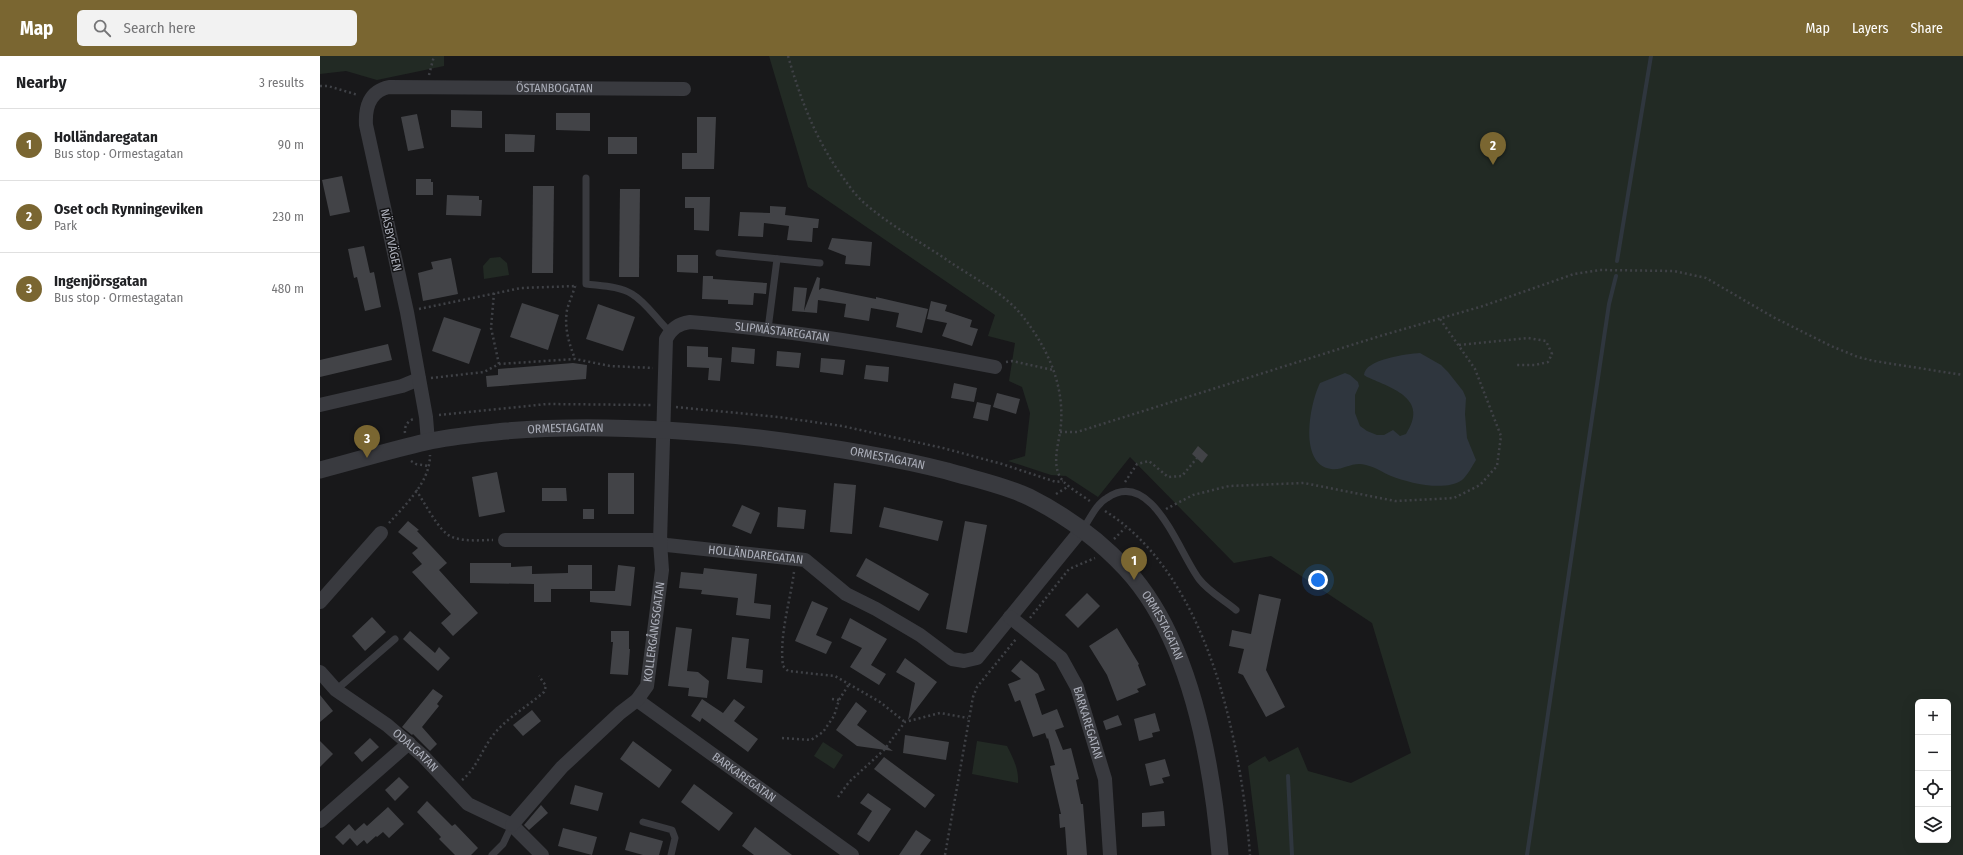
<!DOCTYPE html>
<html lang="en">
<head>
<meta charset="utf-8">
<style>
  :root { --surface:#fff; --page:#f2f2f2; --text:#202124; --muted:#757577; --line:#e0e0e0; --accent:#7a6631 }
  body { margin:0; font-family:"Fira Sans Condensed",sans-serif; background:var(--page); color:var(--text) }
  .controls { position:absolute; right:12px; bottom:12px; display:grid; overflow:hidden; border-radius:6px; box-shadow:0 4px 16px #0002 }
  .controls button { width:36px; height:36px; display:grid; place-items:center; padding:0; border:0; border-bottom:1px solid var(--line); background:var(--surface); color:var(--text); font:20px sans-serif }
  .you { position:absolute; left:998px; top:524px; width:14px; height:14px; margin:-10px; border:3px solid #fff; border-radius:50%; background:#1a73e8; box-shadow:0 0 0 6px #1a73e833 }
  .badge { display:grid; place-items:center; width:26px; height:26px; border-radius:50%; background:var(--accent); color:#fff; font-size:13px; font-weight:700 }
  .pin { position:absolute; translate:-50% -33px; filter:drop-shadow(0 1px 2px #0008) }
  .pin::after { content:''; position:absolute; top:21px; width:14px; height:12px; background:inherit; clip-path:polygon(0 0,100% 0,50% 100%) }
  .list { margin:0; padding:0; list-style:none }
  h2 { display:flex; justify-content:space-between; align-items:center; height:52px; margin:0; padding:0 16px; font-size:17px }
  h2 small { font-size:13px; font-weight:400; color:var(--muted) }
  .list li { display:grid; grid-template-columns:26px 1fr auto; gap:12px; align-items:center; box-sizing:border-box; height:72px; padding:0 16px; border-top:1px solid var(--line) }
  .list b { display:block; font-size:15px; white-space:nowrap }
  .list p { margin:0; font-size:13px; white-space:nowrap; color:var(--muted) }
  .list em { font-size:13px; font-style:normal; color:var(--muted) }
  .icon { flex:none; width:22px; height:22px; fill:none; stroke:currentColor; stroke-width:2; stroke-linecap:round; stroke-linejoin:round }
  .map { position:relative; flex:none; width:1643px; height:799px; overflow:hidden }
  header { display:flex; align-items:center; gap:24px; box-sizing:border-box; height:56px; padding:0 20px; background:var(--accent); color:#fff }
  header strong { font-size:19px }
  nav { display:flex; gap:22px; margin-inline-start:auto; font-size:14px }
  .search { width:280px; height:36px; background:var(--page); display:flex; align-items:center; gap:10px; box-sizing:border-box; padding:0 14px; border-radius:6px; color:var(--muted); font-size:15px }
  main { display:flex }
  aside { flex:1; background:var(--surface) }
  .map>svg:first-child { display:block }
</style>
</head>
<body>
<header>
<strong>Map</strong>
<div class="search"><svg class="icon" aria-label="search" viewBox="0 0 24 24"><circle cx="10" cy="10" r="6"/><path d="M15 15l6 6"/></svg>Search here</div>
<nav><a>Map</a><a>Layers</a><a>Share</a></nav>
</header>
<main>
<aside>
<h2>Nearby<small>3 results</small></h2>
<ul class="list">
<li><span class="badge">1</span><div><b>Holländaregatan</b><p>Bus stop · Ormestagatan</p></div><em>90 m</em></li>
<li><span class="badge">2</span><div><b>Oset och Rynningeviken</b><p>Park</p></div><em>230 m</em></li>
<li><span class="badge">3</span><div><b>Ingenjörsgatan</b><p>Bus stop · Ormestagatan</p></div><em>480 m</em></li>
</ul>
</aside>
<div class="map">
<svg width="1643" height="799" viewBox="0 0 1643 799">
  <rect width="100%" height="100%" fill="#18181a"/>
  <g fill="#222a24" fill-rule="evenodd">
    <path d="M 0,0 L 124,0 L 124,10 L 57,24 L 26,15 L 0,18 Z"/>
    <path d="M 449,0 L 1643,0 L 1643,799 L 939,799 L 928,710 L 945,700 L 949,706 L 978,691 L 988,715 L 1031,727 L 1091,697 L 1052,567 L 951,500 L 914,507 L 810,401 L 778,441 L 746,420 L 731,419 L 688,405 L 705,400 L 710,357 L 702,331 L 689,325 L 695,287 L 668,280 L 675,259 L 488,131 ZM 1598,646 L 1628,646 L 1628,784 L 1598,784 Z"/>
    <path d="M 180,201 L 187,207 L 189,219 L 164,223 L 163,210 L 170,202 Z"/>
    <path d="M 657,685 L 687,690 C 693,702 699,713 698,727 L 652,718 Z"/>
    <path d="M 503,686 L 523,699 L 514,713 L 494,700 Z"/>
  </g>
  <path fill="#2f363e" d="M 1100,297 L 1121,309 L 1128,316 L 1143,335 L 1146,342 L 1145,358 L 1147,382 L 1156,404 C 1152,410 1148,419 1142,424 C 1125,436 1089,427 1071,420 C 1062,416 1055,411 1046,409 C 1032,405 1023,415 1011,413 C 978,408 990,347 1000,327 L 1025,317 L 1030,319 L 1038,326 L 1039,330 L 1035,339 L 1035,357 L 1040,370 L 1047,375 L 1057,379 L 1064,379 L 1073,374 L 1080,380 L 1086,378 C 1109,343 1074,333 1047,321 L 1044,319 C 1045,303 1087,298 1100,297 Z"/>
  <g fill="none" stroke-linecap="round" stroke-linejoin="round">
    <g stroke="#2f363e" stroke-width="4">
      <path d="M 1297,205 L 1331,0"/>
      <path d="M 968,720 L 972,799"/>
      <path d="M 1207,799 L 1289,248 L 1296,220"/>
    </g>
  </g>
  <g fill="#424347">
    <path d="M 131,54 L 162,55 L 162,72 L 131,71 Z"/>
    <path d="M 236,57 L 270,57 L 270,75 L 236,74 Z"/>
    <path d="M 97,58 L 104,92 L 88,95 L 81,61 Z"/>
    <path d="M 377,61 L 396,61 L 394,113 L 362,113 L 362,97 L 377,97 Z"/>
    <path d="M 185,78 L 215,79 L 214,96 L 185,96 Z"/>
    <rect x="288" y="81" width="29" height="17"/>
    <path d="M 22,120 L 30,156 L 10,160 L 2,124 Z"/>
    <path d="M 96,123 L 111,123 L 111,126 L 113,126 L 113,139 L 96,139 Z"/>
    <path d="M 213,130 L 234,130 L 233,217 L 212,217 Z"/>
    <path d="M 300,133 L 320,133 L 319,221 L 299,221 Z"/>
    <path d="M 127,139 L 159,140 L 159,144 L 162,144 L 161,160 L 126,159 Z"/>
    <path d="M 365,141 L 390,141 L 389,175 L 374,174 L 374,152 L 365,152 Z"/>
    <path d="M 450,150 L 466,151 L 465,159 L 499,163 L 498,172 L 493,172 L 492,186 L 467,184 L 469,170 L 444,167 L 443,181 L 418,180 L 420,156 L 450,157 Z"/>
    <path d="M 512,182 L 552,186 L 550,210 L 525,208 L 526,200 L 508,193 Z"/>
    <path d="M 44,190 L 50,217 L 54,216 L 61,251 L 45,255 L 37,221 L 34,222 L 28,193 Z"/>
    <path d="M 357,199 L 378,199 L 378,217 L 357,216 Z"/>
    <path d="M 131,202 L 138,238 L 103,245 L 98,217 L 113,213 L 111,206 Z"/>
    <path d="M 383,220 L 393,220 L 393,223 L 447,227 L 446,238 L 434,237 L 433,249 L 408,248 L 408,244 L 382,243 Z"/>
    <path d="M 497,221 L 500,222 L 499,234 L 502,232 L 556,243 L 556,241 L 608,253 L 602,277 L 576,271 L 579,257 L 551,252 L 549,265 L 524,261 L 526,248 L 498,244 L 497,257 L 472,255 L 474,231 L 487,232 L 484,255 Z"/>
    <path d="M 611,245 L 627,249 L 625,255 L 652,264 L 650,271 L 658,273 L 652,290 L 622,280 L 627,267 L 607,263 Z"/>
    <path d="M 202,247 L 239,259 L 228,294 L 190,281 Z"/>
    <path d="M 278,248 L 315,261 L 303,295 L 266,283 Z"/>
    <path d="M 124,261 L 161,273 L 149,308 L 112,295 Z"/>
    <path d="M 68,288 L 72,304 L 0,321 L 0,304 Z"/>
    <path d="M 367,290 L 388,291 L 388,301 L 402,302 L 400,325 L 388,324 L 389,312 L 367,311 Z"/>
    <path d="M 412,291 L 435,293 L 434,308 L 411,306 Z"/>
    <path d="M 457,295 L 481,297 L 479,312 L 456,310 Z"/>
    <path d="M 501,302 L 525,304 L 523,319 L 500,316 Z"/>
    <path d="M 253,307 L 267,309 L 266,323 L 167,331 L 166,320 L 178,319 L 178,313 Z"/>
    <path d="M 546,309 L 569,311 L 568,326 L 544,323 Z"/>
    <path d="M 634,327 L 657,332 L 654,346 L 631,342 Z"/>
    <path d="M 677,337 L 700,343 L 696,358 L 673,351 Z"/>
    <path d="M 657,346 L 671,349 L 668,365 L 653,362 Z"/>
    <path d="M 878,390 L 888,399 L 882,407 L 872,398 Z"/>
    <path d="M 177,416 L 185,456 L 159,461 L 152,421 Z"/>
    <rect x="288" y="417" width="26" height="41"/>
    <path d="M 514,427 L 536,429 L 532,478 L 510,476 Z"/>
    <path d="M 222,432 L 246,432 L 247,445 L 222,445 Z"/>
    <path d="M 422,449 L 440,457 L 431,478 L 412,470 Z"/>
    <path d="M 458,451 L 486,454 L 484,473 L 457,471 Z"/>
    <path d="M 564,451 L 623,465 L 618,485 L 559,471 Z"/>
    <rect x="263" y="453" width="11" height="10"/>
    <path d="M 88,465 L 99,474 L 97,475 L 127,507 L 119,514 L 158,557 L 133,580 L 121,567 L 131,558 L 92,516 L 102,508 L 92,497 L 98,492 L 78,476 Z"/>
    <path d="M 645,465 L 667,469 L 647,577 L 626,573 Z"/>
    <path d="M 546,502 L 609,538 L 599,555 L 536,520 Z"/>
    <path d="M 150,507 L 191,507 L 191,511 L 212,510 L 212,518 L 248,517 L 248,509 L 272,509 L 272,533 L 231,533 L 231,546 L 214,546 L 214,528 L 150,527 Z"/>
    <path d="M 298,509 L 315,511 L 311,550 L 270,546 L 270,535 L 295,535 Z"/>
    <path d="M 384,512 L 437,518 L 434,547 L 451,549 L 450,563 L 416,559 L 418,542 L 381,538 L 382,534 L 359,532 L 361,516 L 383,518 Z"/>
    <path d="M 767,537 L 780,550 L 758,572 L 745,559 Z"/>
    <path d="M 939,538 L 961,543 L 946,614 L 965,651 L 946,661 L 923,619 L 918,617 L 924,593 L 909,590 L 912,574 L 931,578 Z"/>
    <path d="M 492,545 L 508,552 L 496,579 L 512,586 L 506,598 L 475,585 Z"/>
    <path d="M 52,561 L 66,576 L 45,595 L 32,580 Z"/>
    <path d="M 530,562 L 567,583 L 551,609 L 566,618 L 559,629 L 530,611 L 542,592 L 521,582 Z"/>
    <path d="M 356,571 L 372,573 L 367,615 L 378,616 L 389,625 L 387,642 L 368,640 L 369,632 L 348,630 Z"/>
    <path d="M 797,572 L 819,608 L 818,609 L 826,629 L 817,633 L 819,636 L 797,645 L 787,619 L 769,590 Z"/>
    <path d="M 90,575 L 115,597 L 119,591 L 130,602 L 118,615 L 83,583 Z"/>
    <path d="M 291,575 L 309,575 L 309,593 L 310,593 L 308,619 L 290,618 L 293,586 L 291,586 Z"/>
    <path d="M 412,581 L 429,583 L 426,612 L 443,614 L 442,627 L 407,623 Z"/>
    <path d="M 585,602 L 617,626 L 588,664 L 595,627 L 576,616 Z"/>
    <path d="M 701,604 L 718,618 L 725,634 L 715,638 L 722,659 L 737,653 L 744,671 L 735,674 L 743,694 L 751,692 L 759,723 L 756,724 L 761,748 L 763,748 L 767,799 L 747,799 L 745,771 L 740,772 L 739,758 L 741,758 L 730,710 L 735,709 L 728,682 L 727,683 L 725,677 L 713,681 L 700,644 L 695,646 L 688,628 L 701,623 L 691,615 Z"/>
    <path d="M 113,633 L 123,640 L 117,648 L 119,650 L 102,671 L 117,688 L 110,695 L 93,678 L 92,679 L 82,671 Z"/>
    <path d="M 0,639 L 13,655 L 0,666 Z"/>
    <path d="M 382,643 L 403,657 L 414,643 L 425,651 L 414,665 L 438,683 L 428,696 L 382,662 L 380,666 L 371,660 Z"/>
    <path d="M 536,646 L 547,655 L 537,669 L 573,695 L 537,690 L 516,674 Z"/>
    <path d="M 212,654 L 221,665 L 203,680 L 193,669 Z"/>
    <path d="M 835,657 L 840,675 L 832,677 L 833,681 L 819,685 L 814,663 Z"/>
    <path d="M 798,659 L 802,669 L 786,674 L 783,665 Z"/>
    <path d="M 585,679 L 629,686 L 626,704 L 583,697 Z"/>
    <path d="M 50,682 L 59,691 L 42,706 L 34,697 Z"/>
    <path d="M 0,685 L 13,698 L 0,711 Z"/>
    <path d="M 313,685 L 352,714 L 339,732 L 300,703 Z"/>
    <path d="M 564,701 L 615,739 L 605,752 L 554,713 Z"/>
    <path d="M 845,703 L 850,720 L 842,722 L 844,727 L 830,730 L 825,708 Z"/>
    <path d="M 79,721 L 89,731 L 75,745 L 65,734 Z"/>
    <path d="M 374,728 L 413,757 L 399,775 L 361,746 Z"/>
    <path d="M 255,729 L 283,737 L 278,755 L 250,748 Z"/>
    <path d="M 548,737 L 571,753 L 549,786 L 537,778 L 552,755 L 540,747 Z"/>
    <path d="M 107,745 L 132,770 L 135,768 L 158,792 L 151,799 L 135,799 L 119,783 L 121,781 L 97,756 Z"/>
    <path d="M 221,749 L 228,757 L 209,774 L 204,769 Z"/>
    <path d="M 68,751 L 84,768 L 69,782 L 63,776 L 57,781 L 56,780 L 47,788 L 44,784 L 37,790 L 30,782 L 23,789 L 15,781 L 29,768 L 35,775 L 44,767 L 47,770 Z"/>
    <path d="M 844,755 L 845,770 L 822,771 L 822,757 Z"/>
    <path d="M 435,771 L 472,799 L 434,799 L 422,790 Z"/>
    <path d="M 243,772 L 277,781 L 272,799 L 238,790 Z"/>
    <path d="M 596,774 L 611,784 L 600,799 L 579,799 Z"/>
    <path d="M 310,776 L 343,785 L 339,799 L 323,799 L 305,794 Z"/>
  </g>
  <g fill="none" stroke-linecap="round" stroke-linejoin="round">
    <g stroke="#3f4146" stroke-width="2.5" stroke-dasharray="2 3" stroke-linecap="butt">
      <path d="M 468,0 C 480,41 493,77 517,113 C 525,124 532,135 541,144 C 567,168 601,186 630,206 C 655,223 686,238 704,262 C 728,293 744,329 741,368 C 740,384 732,403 739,419 C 744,430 761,438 771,446"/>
      <path d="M 109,19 L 114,0"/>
      <path d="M 0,30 L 8,30 L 38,39"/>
      <path d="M 255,230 C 253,238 249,246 247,254 C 244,272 249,287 255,303"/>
      <path d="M 174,237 L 171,272 L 179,308"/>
      <path d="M 99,253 L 201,232 L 257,230"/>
      <path d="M 1139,289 L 1208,282 L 1226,285 L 1232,298 L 1228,306 L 1215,309 L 1197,309"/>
      <path d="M 686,306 L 692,305 L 733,314"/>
      <path d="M 111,322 L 164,316 L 179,308 L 255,303 L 290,310 L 333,312"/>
      <path d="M 356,351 L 458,361 L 522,370 L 623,392 L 682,408 L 736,426 L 743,425"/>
      <path d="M 119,359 L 227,348 L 331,349"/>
      <path d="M 740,376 L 757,376 L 1060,280 L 1163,250 L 1254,218 L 1280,214 L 1354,215 L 1386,222 L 1453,261 L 1511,290 L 1538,301 L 1554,305 L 1643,319"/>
      <path d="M 85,377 C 84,371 88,364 94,363"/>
      <path d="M 91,405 L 96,408 L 109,410"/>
      <path d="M 805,426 L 817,408 L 829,405 L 848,421 L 862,420 L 877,402"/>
      <path d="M 96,434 C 105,447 119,476 132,481 C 145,486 160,484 173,484"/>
      <path d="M 736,438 L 749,430"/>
      <path d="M 846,453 L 873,439 L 909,430 L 984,427 L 1075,445 L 1134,442 L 1160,429 L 1177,410 L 1181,380 L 1155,313 L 1120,263"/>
      <path d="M 785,455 C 889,520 921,686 930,799"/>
      <path d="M 69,467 C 86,448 110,426 110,399"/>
      <path d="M 794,483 L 805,472"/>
      <path d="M 474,516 C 470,546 459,580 463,610 L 468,615 L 515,620 L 560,646 L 585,666"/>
      <path d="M 710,562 L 749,513 L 775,502"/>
      <path d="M 512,643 L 519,644"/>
      <path d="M 462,682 L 491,684 L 503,676 L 514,660 L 519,644 L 529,628"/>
      <path d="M 142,724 C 157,712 162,693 174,678 C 188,661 208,650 224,636 L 226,630 L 219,620"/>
      <path d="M 518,741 L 529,726 L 564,694 L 585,666 L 620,657 L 648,662"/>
      <path d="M 625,799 L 653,641 L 657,631 L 696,583"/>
    </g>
    <g stroke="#393a3f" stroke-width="7">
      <path d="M 266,122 L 266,228 C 281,230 299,230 312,238 C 327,247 337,264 350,276"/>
      <path d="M 399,197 L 500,207"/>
      <path d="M 448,273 L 457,203"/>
      <path d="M 763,473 C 770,463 776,448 787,442 C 832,411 859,497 879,523 C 888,535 904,544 916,554"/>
      <path d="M 16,634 L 75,583"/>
      <path d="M 323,766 L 352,774 L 355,782 L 351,799"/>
      <path d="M 172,799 L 183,788 L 192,769"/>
    </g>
    <g stroke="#393a3f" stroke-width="14">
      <path d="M 0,349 L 82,330 L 99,323"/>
      <path id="s1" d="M 108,386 L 106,361 L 87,256 L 46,69 C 45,52 49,35 69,31 L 364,33"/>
      <path id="s2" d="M 185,484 L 333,484 L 347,489 L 485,504 L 526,538 L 556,553 L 600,579 L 632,603 L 644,605 L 657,602 L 762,473"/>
      <path d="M 0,546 L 61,477"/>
      <path id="s3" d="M 690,561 L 741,602 L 757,631 L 785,723 L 790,799"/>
      <path id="s4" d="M 0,616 L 16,634 L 67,669 L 103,700 L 148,748 L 192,769 L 222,799"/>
      <path id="s5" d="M 317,644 L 532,799"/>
      <path d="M 0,765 L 89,687"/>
      <path id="s6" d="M 192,769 L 242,711 L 300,657 L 317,644 L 327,630 L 342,514 L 340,486 L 346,283 C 352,272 358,268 370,266 C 473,274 574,291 675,311"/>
    </g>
    <path stroke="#393a3f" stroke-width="17" id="s7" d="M 0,414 C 35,405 70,394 106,386 C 132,380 160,378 186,375 C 270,368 355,373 439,382 C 503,390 565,399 627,415 C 654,423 684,429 709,441 C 745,459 779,484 806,513 C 871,583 892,707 900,799"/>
  </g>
  <g text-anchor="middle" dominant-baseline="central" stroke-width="3" stroke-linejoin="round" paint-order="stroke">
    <g font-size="12" fill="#abaeb9" stroke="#131315">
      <text stroke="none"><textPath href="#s1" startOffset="538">ÖSTANBOGATAN</textPath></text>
      <text transform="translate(71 184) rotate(78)">NÄSBYVÄGEN</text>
      <text stroke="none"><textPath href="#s6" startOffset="666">SLIPMÄSTAREGATAN</textPath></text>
      <text stroke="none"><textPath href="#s7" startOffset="250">ORMESTAGATAN</textPath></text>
      <text stroke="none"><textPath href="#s7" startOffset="574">ORMESTAGATAN</textPath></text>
      <text stroke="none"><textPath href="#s2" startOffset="252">HOLLÄNDAREGATAN</textPath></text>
      <text stroke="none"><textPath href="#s7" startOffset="910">ORMESTAGATAN</textPath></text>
      <text stroke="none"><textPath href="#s6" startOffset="249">KOLLERGÅNGSGATAN</textPath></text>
      <text stroke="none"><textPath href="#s3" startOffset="136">BARKAREGATAN</textPath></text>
      <text stroke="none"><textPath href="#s4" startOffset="124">ODALGATAN</textPath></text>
      <text stroke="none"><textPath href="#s5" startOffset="132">BARKAREGATAN</textPath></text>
    </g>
  </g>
</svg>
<div class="controls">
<button>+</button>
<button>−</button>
<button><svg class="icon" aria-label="locate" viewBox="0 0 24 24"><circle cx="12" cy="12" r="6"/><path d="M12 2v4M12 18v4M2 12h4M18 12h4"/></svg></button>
<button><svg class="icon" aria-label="layers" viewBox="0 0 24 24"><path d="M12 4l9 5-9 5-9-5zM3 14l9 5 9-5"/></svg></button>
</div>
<div class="you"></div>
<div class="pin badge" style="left:814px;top:524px">1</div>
<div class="pin badge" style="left:1173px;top:109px">2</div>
<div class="pin badge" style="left:47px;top:402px">3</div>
</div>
</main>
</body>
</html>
